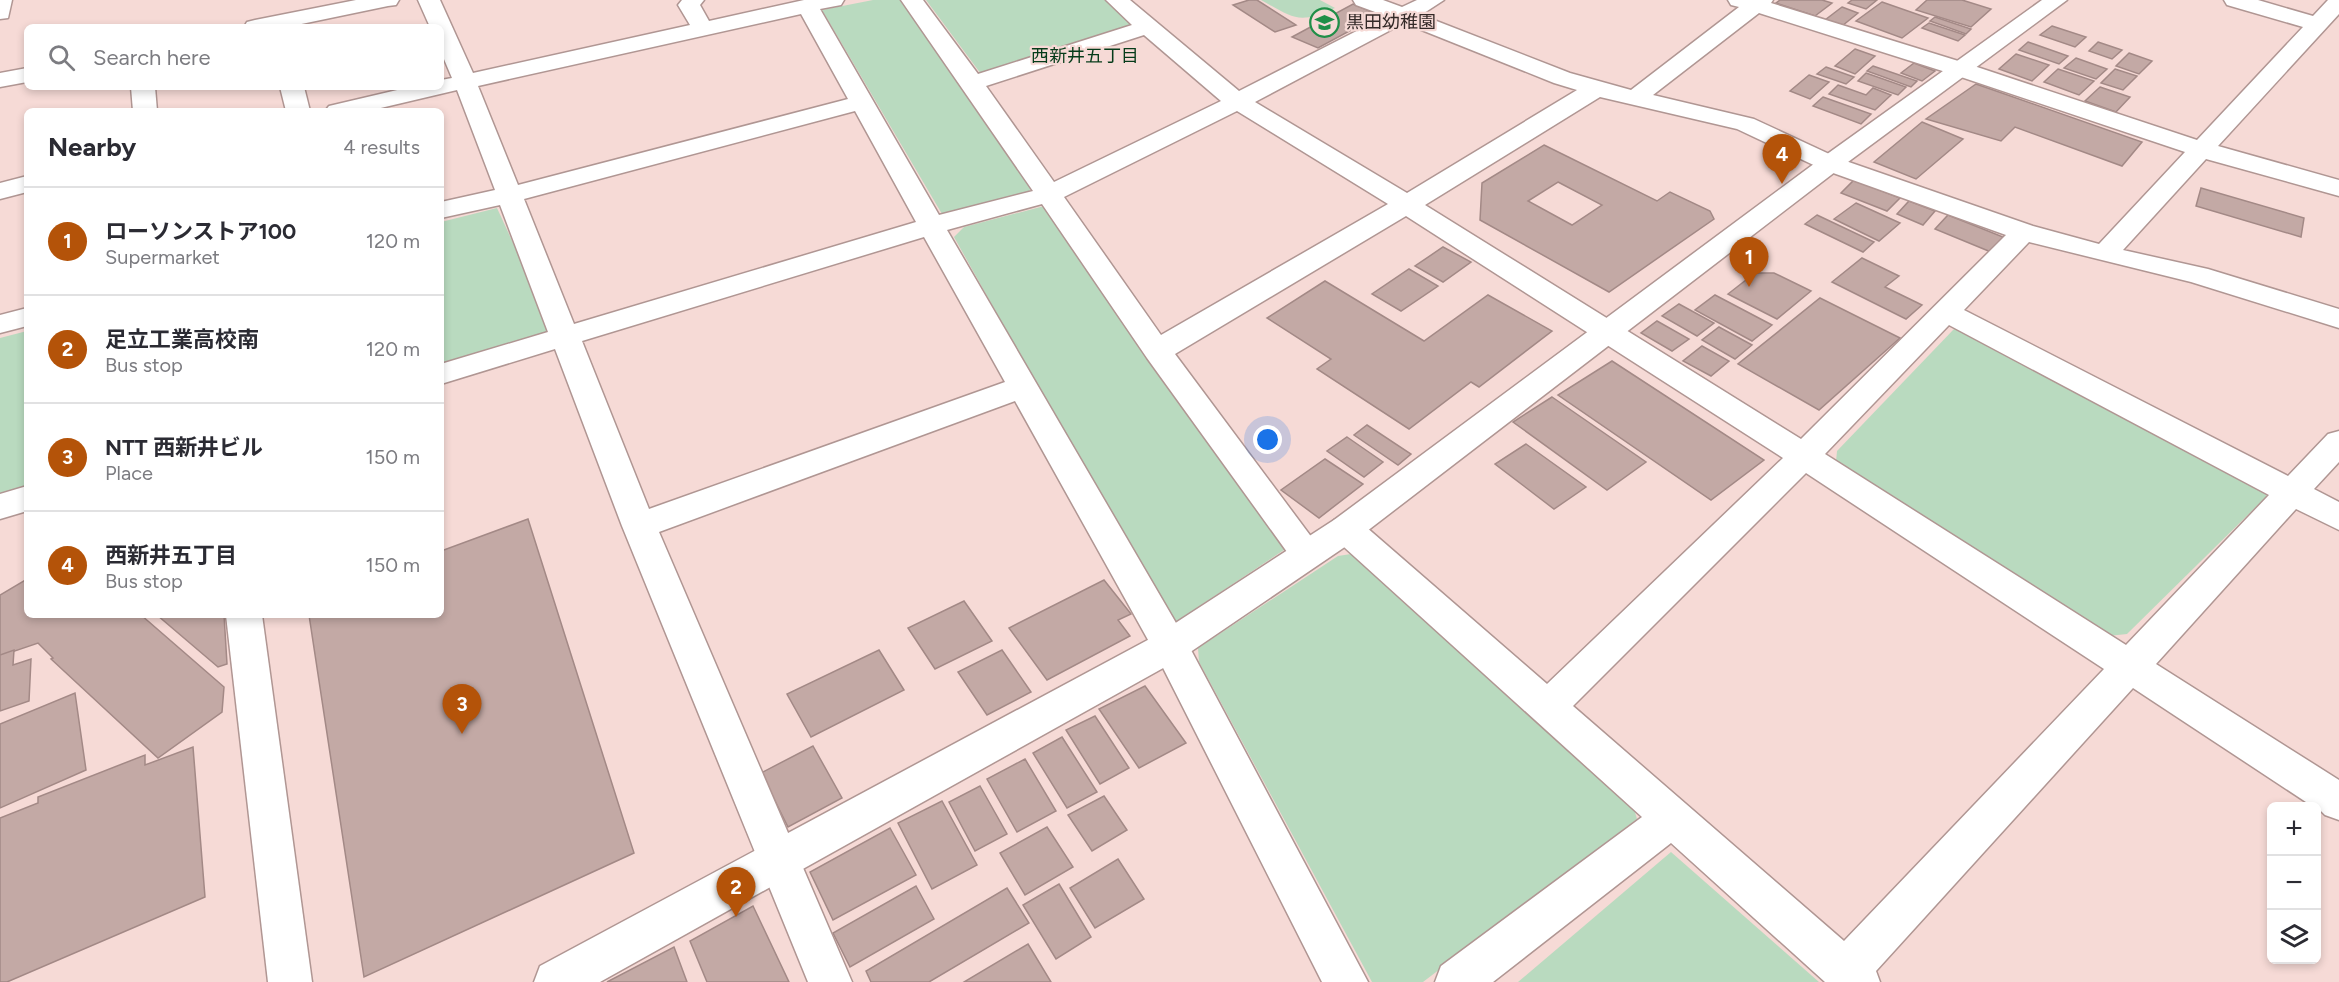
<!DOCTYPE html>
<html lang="en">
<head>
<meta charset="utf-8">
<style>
  :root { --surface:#fff; --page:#f7f7f7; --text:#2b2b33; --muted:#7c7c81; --line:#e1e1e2; --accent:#b45309 }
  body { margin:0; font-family:Figtree,"Noto Sans JP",sans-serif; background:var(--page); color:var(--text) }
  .controls { position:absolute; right:18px; bottom:18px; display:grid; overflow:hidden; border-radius:9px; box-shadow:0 3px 9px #0003 }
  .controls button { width:54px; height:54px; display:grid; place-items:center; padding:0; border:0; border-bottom:2px solid var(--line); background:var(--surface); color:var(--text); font:30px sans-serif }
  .you { position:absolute; left:1268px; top:440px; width:21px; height:21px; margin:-15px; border:4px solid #fff; border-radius:50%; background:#1a73e8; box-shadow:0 0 0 9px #1a73e833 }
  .badge { display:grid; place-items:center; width:39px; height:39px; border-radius:50%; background:var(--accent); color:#fff; font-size:20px; font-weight:700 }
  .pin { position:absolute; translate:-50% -50px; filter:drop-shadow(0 2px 3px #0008) }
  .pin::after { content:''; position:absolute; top:32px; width:21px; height:18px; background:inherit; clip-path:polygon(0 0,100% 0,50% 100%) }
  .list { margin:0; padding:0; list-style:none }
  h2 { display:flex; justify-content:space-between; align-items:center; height:78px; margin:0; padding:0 24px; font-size:26px }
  h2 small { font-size:20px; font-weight:400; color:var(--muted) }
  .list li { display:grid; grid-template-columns:39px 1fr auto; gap:18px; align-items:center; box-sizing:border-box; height:108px; padding:0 24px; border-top:2px solid var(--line) }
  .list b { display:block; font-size:22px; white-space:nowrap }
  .list p { margin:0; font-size:20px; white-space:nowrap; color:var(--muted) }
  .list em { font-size:20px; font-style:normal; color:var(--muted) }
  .icon { flex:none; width:33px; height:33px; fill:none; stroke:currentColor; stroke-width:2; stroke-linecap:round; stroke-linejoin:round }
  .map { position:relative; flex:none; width:2339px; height:982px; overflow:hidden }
  .search { position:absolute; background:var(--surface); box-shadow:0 3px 9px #0003; left:24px; top:24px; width:420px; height:66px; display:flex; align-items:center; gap:15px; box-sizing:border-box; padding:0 21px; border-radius:9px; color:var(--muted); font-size:22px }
  .panel { position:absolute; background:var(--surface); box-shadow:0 3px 9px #0003; left:24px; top:108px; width:420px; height:510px; border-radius:9px }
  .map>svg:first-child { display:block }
</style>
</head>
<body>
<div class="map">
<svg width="2339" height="982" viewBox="0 0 2339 982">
  <rect width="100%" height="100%" fill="#f6dad6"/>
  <g fill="#b9dabf">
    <path d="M 873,0 L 904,0 L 1032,187 L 1026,195 L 955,215 L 942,214 L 822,10 Z"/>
    <path d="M 926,0 L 1108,0 L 1132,21 L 1129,27 L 981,74 Z"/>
    <path d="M 1261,0 L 1320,0 L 1335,8 C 1298,25 1294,18 1261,0 Z"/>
    <path d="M 1048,205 L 1287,548 L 1171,625 L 954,237 L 964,227 Z"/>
    <path d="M 497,208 L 553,330 L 441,364 L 441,222 Z"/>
    <path d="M 1954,329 L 1969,330 L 2257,481 L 2267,496 L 2127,634 L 2108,636 L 1836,462 L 1837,451 Z"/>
    <path d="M 27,331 L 27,488 L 0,496 L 0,338 Z"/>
    <path d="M 1351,554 L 1632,802 L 1637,819 L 1423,982 L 1372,982 L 1199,662 L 1198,648 L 1338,556 Z"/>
    <path d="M 1671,852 L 1819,982 L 1518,982 Z"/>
  </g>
  <g fill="#c3a9a5" stroke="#a38986" stroke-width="1.5" fill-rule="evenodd">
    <path d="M 1249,0 L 1257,0 L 1296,25 L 1275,32 L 1233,5 Z"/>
    <path d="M 1780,0 L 1822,0 L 1832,3 L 1815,16 L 1776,3 Z"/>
    <path d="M 1852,0 L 1877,0 L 1866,9 L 1848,3 Z"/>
    <path d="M 1927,0 L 1962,0 L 1991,9 L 1971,27 L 1916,10 Z"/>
    <path d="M 1882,2 L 1928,18 L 1902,38 L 1856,21 Z"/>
    <path d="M 1353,4 L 1379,15 L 1318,48 L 1292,37 Z"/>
    <path d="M 1842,7 L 1858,13 L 1842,26 L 1825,20 Z"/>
    <path d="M 1935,17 L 1971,29 L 1966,34 L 1930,21 Z"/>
    <path d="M 1929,23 L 1965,35 L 1958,41 L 1922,28 Z"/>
    <path d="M 2052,26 L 2086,37 L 2075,47 L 2040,35 Z"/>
    <path d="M 2028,42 L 2068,56 L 2059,64 L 2019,50 Z"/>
    <path d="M 2098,42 L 2122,50 L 2112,59 L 2089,51 Z"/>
    <path d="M 1855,49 L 1875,56 L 1855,74 L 1835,66 Z"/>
    <path d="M 2129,53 L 2152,61 L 2139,74 L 2116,66 Z"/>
    <path d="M 2016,54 L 2049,65 L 2032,81 L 1999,69 Z"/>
    <path d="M 2076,58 L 2107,69 L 2096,79 L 2064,68 Z"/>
    <path d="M 1914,63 L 1935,71 L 1922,81 L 1901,73 Z"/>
    <path d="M 1873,66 L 1917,81 L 1911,87 L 1867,71 Z"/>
    <path d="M 1826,67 L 1854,77 L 1846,84 L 1817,74 Z"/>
    <path d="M 2058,69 L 2094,81 L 2079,95 L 2044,82 Z"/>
    <path d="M 2115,69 L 2137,76 L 2123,90 L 2101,83 Z"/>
    <path d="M 1866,73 L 1906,87 L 1898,95 L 1858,81 Z"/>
    <path d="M 1809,75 L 1829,82 L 1810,99 L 1790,91 Z"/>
    <path d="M 1976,84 L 2142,142 L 2122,166 L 2015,127 L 2001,141 L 1926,119 Z"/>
    <path d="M 1838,85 L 1866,95 L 1873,88 L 1891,95 L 1875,110 L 1829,94 Z"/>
    <path d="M 2100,87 L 2130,97 L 2116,112 L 2085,101 Z"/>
    <path d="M 1823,97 L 1871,114 L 1861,124 L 1813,106 Z"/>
    <path d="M 1922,122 L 1963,139 L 1916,179 L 1874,162 Z"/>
    <path d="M 1544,145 L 1657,201 L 1670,192 L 1710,211 L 1714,219 L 1609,292 L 1480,220 L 1482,183 ZM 1558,182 L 1602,205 L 1572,225 L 1528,201 Z"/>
    <path d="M 1854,180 L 1900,198 L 1887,211 L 1841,193 Z"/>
    <path d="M 2201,188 L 2304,218 L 2301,237 L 2196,206 Z"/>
    <path d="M 1909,201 L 1935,211 L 1923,225 L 1897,214 Z"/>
    <path d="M 1856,203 L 1900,223 L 1879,241 L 1834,219 Z"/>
    <path d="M 1817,215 L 1874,242 L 1863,252 L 1805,224 Z"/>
    <path d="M 1948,215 L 2003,237 L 1991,252 L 1935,229 Z"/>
    <path d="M 1443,247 L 1471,262 L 1443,282 L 1415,266 Z"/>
    <path d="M 1862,258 L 1899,276 L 1885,287 L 1922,305 L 1906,319 L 1832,282 Z"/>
    <path d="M 1409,269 L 1438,286 L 1401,311 L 1372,294 Z"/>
    <path d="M 1755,273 L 1774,273 L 1811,291 L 1777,319 L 1728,294 Z"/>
    <path d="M 1325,281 L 1424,341 L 1488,295 L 1552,331 L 1479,387 L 1471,382 L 1409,429 L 1317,369 L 1331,359 L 1267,318 Z"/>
    <path d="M 1715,295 L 1772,325 L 1752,341 L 1695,310 Z"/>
    <path d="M 1820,298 L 1900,338 L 1819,410 L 1738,364 Z"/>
    <path d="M 1679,304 L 1714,323 L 1697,336 L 1662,316 Z"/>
    <path d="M 1657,321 L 1689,339 L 1672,351 L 1641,333 Z"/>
    <path d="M 1719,327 L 1752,345 L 1735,359 L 1702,340 Z"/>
    <path d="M 1702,346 L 1729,361 L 1711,376 L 1683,361 Z"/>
    <path d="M 1612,361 L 1764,460 L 1711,500 L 1558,395 Z"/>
    <path d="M 1552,397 L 1646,462 L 1607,490 L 1513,422 Z"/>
    <path d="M 1367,425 L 1411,454 L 1398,465 L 1354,435 Z"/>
    <path d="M 1347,437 L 1383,462 L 1364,477 L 1327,451 Z"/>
    <path d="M 1526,444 L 1586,487 L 1554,509 L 1495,464 Z"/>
    <path d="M 1325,459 L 1363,484 L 1319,518 L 1281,490 Z"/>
    <path d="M 528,519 L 634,853 L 364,977 L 309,615 L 441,615 L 441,551 Z"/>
    <path d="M 27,579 L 27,615 L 141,615 L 224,687 L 222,712 L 158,758 L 51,659 L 53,658 L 38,643 L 0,656 L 0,595 Z"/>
    <path d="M 1104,580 L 1131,614 L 1118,620 L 1130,636 L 1047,680 L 1009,628 Z"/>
    <path d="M 964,601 L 992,641 L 935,669 L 908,628 Z"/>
    <path d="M 157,615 L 224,615 L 227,664 L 218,667 Z"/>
    <path d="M 14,650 L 13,665 L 31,659 L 29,701 L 0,711 L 0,655 Z"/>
    <path d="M 879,650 L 904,690 L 811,737 L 787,694 Z"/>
    <path d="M 1002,650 L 1031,692 L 987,715 L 958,672 Z"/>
    <path d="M 1145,686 L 1186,743 L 1139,768 L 1099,709 Z"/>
    <path d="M 75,693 L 86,770 L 0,808 L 0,724 Z"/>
    <path d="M 1095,716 L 1129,768 L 1100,784 L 1066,730 Z"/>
    <path d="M 1062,737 L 1097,792 L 1067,808 L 1033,753 Z"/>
    <path d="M 813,746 L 842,798 L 788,827 L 761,773 Z"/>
    <path d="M 193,747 L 205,897 L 7,982 L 0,982 L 0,818 L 38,803 L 38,797 L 145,755 L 145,765 Z"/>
    <path d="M 1025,759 L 1056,811 L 1017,832 L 987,779 Z"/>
    <path d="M 980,786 L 1007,834 L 975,851 L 949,802 Z"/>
    <path d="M 1104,796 L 1127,830 L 1092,851 L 1068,815 Z"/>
    <path d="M 942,801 L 977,865 L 932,889 L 898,823 Z"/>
    <path d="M 1047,827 L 1073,867 L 1025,895 L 1000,853 Z"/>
    <path d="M 890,828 L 916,875 L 833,920 L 810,872 Z"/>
    <path d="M 1118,859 L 1144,899 L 1095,928 L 1070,888 Z"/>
    <path d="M 1059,884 L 1091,937 L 1056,959 L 1023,905 Z"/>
    <path d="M 916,886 L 934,919 L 850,967 L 833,933 Z"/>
    <path d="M 1007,888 L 1029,923 L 929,982 L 871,982 L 866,971 Z"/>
    <path d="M 753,906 L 789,982 L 707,982 L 690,941 Z"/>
    <path d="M 1028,944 L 1051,982 L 964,982 Z"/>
    <path d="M 674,947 L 687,982 L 607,982 Z"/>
  </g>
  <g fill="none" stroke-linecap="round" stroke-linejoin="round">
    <defs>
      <g id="minor">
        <path d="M 0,0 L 12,0 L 8,18 L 0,19 Z"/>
        <path d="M 356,0 L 399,0 L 396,5 L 388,6 L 287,27 L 244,27 L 247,22 L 255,20 Z"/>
        <path d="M 418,0 L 440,0 L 473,73 L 690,25 L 678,5 L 682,0 L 704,0 L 700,5 L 709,21 L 804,0 L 844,0 L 841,5 L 820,9 L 939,215 L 1033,191 L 901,0 L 923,0 L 978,74 L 1132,25 L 1106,0 L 1130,0 L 1239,91 L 1386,16 L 1356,5 L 1353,0 L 1383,0 L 1402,7 L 1417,0 L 1444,0 L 1421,15 L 1570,73 L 1631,90 L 1739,7 L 1731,5 L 1728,0 L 1773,0 L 1771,3 L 1968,64 L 2197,140 L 2303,27 L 2227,5 L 2224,0 L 2258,0 L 2313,16 L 2328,0 L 2339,0 L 2339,14 L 2218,146 L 2339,180 L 2339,196 L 2206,159 L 2123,250 L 2208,269 L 2339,309 L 2339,328 L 2191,282 L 2029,242 L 1964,310 L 2288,476 L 2328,434 L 2339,431 L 2339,462 L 2314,489 L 2339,502 L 2339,530 L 2296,509 L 2156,664 L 2339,780 L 2339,820 L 2325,815 L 2316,806 L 2312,806 L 2133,688 L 1876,971 L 1880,982 L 1825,982 L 1671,843 L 1493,982 L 1435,982 L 1441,966 L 1642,817 L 1334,538 L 1329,529 L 1334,520 L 1346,516 L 1358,520 L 1547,684 L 1783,458 L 1406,216 L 1175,354 L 1324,554 L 1319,563 L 1307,567 L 1295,563 L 1147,358 L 1042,204 L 947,230 L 1183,635 L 1368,982 L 1322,982 L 1157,656 L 1015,401 L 659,532 L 852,982 L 808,982 L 622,526 L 555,349 L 441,384 L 441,364 L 548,332 L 500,205 L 441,218 L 441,202 L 495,190 L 457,90 L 368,111 L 325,111 L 329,106 L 410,87 L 441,87 L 441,80 L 452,78 L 441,52 L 441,27 L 430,27 ZM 1759,13 L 1952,74 L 2185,152 L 2099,244 L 2033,226 L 1840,159 L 1754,119 L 1653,95 ZM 801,14 L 848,99 L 518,185 L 478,86 ZM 1404,23 L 1554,83 L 1577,90 L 1407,193 L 1255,102 ZM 1144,35 L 1221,101 L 1054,182 L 986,86 ZM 1600,97 L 1737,129 L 1822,169 L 2006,235 L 1801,439 L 1425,205 ZM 855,111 L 916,222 L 574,324 L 524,199 ZM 1237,111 L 1388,204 L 1161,335 L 1064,197 ZM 924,237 L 1005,382 L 649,509 L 582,341 ZM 1949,325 L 2269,495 L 2126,645 L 1825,454 ZM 1806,473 L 2104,669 L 1844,941 L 1573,706 Z"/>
        <path d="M 27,68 L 27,82 L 0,87 L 0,73 Z"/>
        <path d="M 131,87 L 155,87 L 157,111 L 133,111 Z"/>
        <path d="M 280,87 L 304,87 L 310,111 L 286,111 Z"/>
        <path d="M 27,176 L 27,192 L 0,199 L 0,183 Z"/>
        <path d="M 27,308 L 27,326 L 0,333 L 0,315 Z"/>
        <path d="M 27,486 L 27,511 L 0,519 L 0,494 Z"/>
        <path d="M 226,615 L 262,615 L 312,982 L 268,982 Z"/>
      </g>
      <path id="tertiary" d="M 2042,0 L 2067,0 L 1848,162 L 1358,538 L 1183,657 L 600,982 L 534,982 L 540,966 L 1157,635 L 1334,520 L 1830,152 Z"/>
    </defs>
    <use href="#minor" stroke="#b09693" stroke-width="3"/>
    <use href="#tertiary" stroke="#b09693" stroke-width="3"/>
    <use href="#minor" fill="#fff" fill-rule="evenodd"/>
    <use href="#tertiary" fill="#fff" fill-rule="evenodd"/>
  </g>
  <defs>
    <symbol id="school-ring" viewBox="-11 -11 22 22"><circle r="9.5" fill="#f6dad6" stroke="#208f48" stroke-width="1.5"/><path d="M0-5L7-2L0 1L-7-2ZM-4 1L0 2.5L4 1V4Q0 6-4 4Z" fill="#208f48"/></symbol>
  </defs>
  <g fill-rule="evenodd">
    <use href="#school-ring" x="1308" y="6" width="33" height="33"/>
  </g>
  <g text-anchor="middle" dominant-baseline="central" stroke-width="4.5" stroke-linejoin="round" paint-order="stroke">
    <g font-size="18" fill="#332927" stroke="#f6dad6" text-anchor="start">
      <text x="1346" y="22">黒田幼稚園</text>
    </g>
    <g font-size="18" fill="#053b19" stroke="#f6dad6">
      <text x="1085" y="56">西新井五丁目</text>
    </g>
  </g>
</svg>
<div class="controls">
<button>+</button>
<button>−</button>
<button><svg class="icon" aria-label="layers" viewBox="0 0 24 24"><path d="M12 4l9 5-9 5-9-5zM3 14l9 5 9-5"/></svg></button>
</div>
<div class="you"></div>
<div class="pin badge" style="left:1749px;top:287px">1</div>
<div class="pin badge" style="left:736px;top:917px">2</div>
<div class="pin badge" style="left:462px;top:734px">3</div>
<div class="pin badge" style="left:1782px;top:184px">4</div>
<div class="search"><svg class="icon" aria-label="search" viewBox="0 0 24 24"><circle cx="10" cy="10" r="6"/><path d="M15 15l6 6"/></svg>Search here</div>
<section class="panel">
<h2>Nearby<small>4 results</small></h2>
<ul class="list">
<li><span class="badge">1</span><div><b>ローソンストア100</b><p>Supermarket</p></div><em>120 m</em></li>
<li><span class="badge">2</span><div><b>足立工業高校南</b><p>Bus stop</p></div><em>120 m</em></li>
<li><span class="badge">3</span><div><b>NTT 西新井ビル</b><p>Place</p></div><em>150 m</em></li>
<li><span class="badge">4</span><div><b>西新井五丁目</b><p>Bus stop</p></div><em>150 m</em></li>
</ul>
</section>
</div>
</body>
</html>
